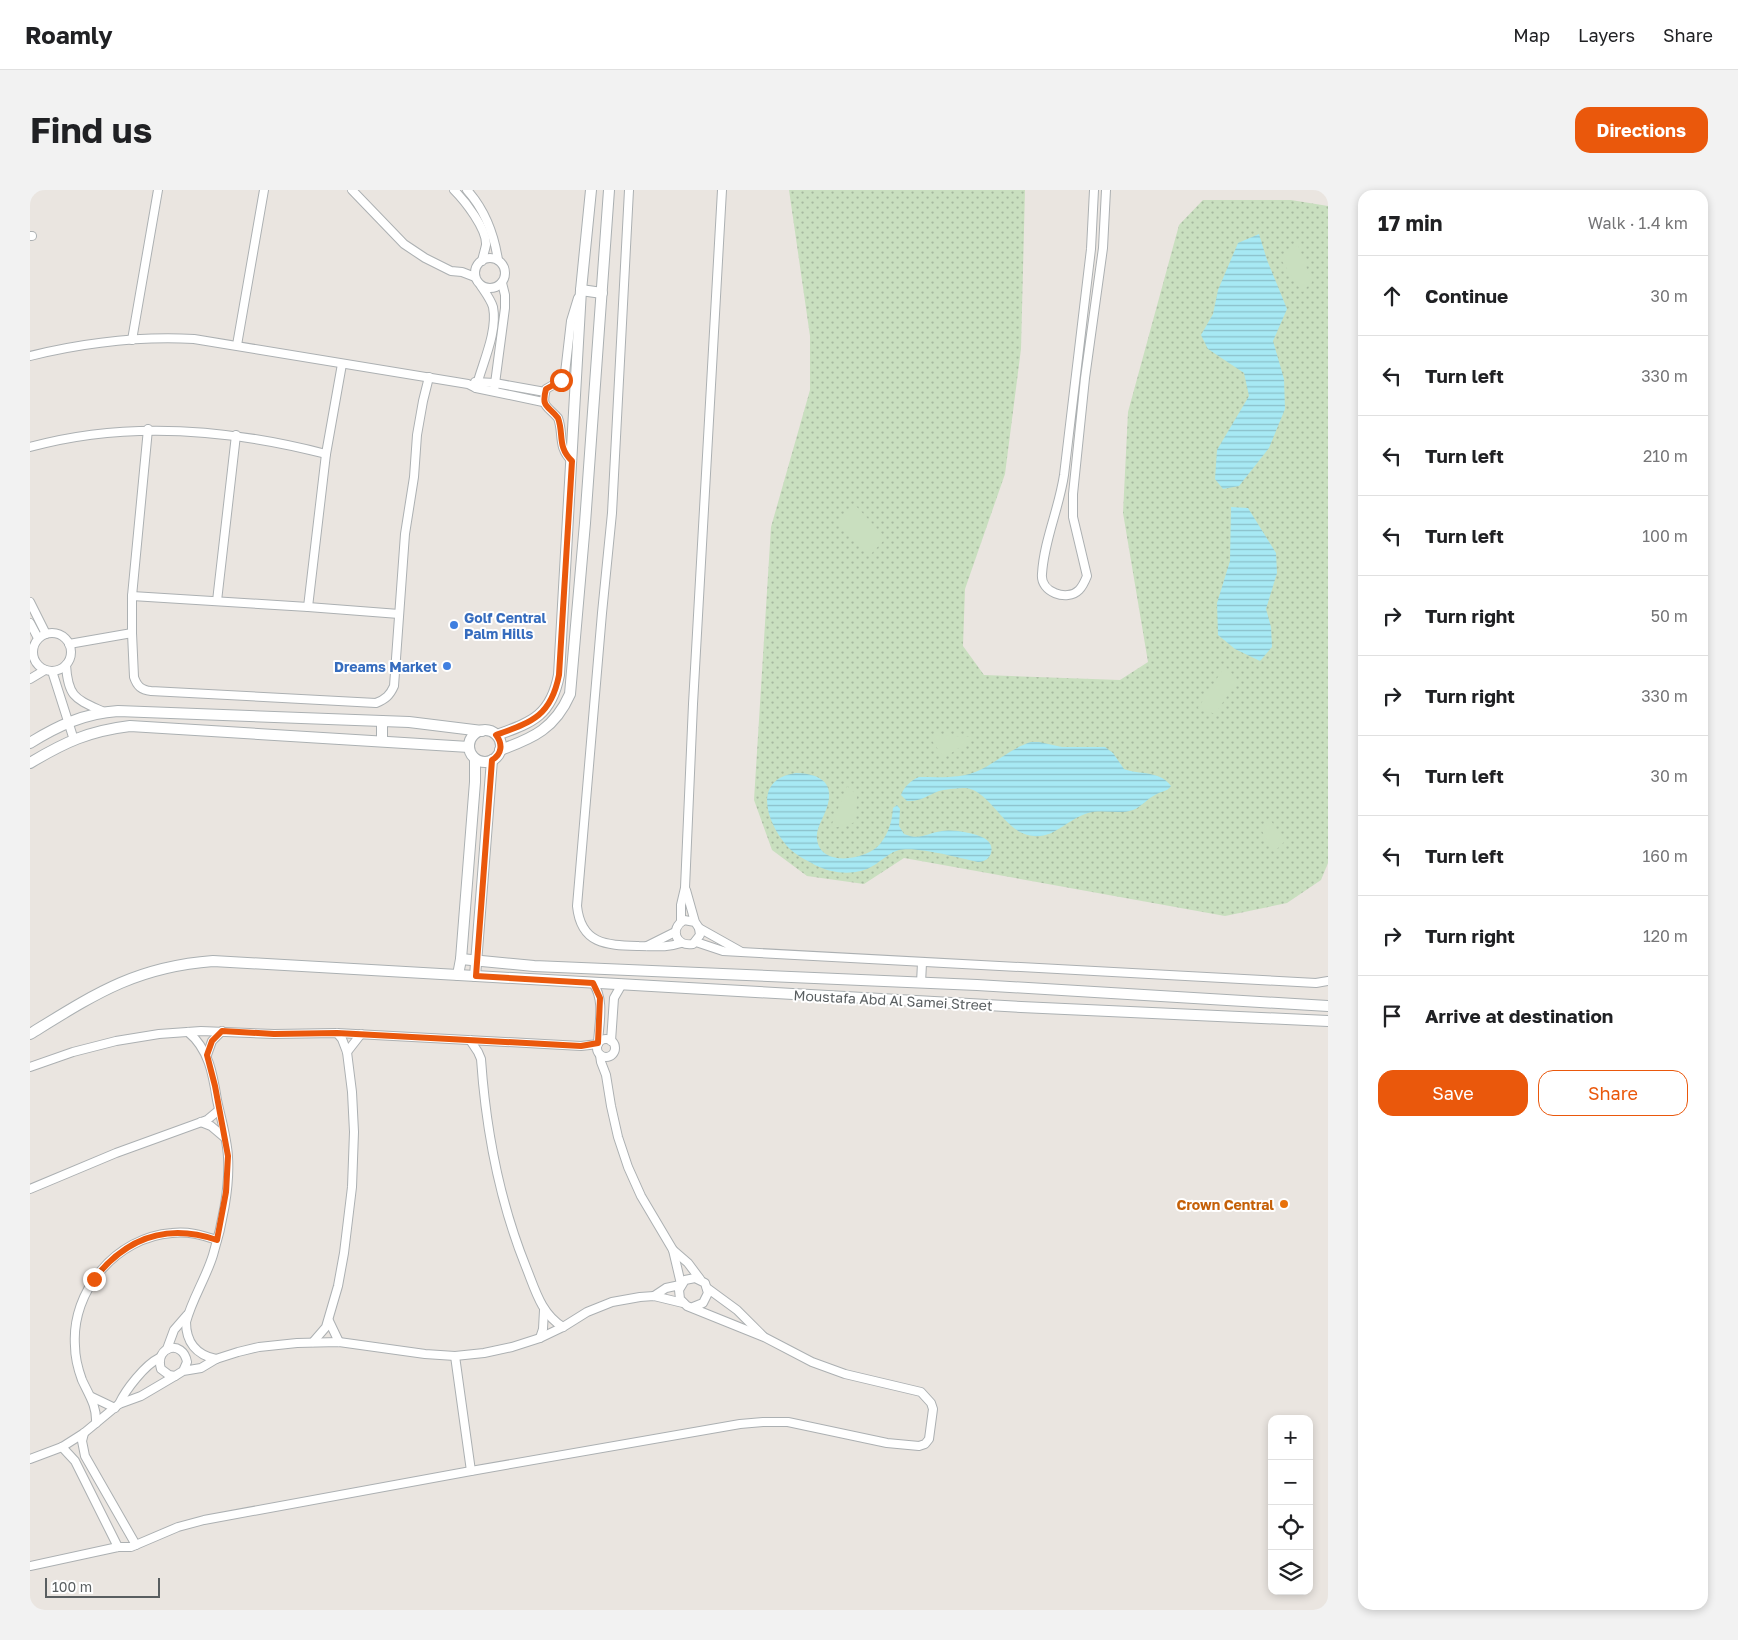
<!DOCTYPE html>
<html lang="en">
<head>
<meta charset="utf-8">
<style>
  :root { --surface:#fff; --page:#f2f2f2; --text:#202124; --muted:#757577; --line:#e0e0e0; --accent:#ea580c }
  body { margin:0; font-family:"Golos Text",sans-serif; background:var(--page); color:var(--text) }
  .controls { position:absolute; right:15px; bottom:15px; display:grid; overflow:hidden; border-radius:10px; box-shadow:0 2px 8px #0003 }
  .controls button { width:45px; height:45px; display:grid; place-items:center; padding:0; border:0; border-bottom:1px solid var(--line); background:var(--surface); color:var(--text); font:25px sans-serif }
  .scale { position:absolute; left:15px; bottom:12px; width:115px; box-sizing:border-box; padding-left:5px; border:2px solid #595e60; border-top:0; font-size:14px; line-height:18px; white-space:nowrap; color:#595e60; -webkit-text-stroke:4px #fff; paint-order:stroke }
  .stop { position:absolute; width:15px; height:15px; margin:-11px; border:4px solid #ea580c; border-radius:50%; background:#fff }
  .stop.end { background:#ea580c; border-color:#fff; box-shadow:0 1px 5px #0008 }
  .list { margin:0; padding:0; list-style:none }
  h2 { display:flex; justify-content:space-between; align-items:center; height:65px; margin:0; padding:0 20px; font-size:21px }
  h2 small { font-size:16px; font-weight:400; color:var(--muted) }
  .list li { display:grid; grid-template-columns:32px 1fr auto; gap:15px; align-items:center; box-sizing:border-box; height:80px; padding:0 20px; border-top:1px solid var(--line) }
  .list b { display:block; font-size:19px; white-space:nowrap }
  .list em { font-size:16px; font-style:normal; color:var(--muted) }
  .actions { display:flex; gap:10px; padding:15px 20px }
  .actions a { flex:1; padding:11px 0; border:1px solid var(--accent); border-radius:15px; text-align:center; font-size:18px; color:var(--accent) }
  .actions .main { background:var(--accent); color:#fff }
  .icon { flex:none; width:28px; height:28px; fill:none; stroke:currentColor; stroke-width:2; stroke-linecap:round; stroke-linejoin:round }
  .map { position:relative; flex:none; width:1298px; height:1420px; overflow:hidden; border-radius:15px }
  header { display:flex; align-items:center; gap:30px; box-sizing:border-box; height:70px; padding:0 25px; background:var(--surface); border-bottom:1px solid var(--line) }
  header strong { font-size:24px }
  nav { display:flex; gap:28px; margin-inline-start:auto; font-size:18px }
  .intro { display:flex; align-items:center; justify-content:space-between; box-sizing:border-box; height:120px; padding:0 30px }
  h1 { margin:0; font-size:35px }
  .button { padding:12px 22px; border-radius:15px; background:var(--accent); color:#fff; font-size:18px; font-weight:700 }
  main { display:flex; gap:30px; padding:0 30px }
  aside { flex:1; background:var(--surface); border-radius:15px; box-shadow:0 2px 8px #0003 }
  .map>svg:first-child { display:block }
</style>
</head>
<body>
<header>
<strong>Roamly</strong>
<nav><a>Map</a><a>Layers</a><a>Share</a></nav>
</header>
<div class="intro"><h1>Find us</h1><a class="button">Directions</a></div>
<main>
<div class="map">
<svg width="1298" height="1420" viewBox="0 0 1298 1420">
  <defs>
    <pattern id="grass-dots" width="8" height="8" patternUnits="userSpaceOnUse" patternTransform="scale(1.25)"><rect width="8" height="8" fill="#c9dfbf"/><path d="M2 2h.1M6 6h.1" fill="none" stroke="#a6b89f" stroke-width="1.8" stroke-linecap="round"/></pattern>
    <pattern id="water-rules" width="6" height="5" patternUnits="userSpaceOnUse" patternTransform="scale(1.25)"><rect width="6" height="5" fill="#a7e9f4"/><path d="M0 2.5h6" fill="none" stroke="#8bc0c9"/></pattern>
  </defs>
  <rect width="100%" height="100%" fill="#eae5e0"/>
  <path fill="url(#grass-dots)" d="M 759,0 L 995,0 L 991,159 L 975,284 L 935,399 L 933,456 L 954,485 L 1090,490 L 1118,472 L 1093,323 L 1098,222 L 1149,35 L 1173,10 L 1261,10 L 1298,16 L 1298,673 L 1291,690 L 1257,713 L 1195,726 L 874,668 L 834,694 L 777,686 L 742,660 L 724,610 L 741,337 L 780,200 L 780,146 Z"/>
  <g fill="#c9dfbf">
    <path d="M 1268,55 L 1282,92 L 1272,102 L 1250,68 Z"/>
    <path d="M 824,314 L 856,348 L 841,364 L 809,332 Z"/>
    <path d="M 1195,476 L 1208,490 L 1185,524 L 1168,518 Z"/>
    <path d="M 898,545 L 945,547 L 914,568 Z"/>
    <path d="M 817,596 L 827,605 L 826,632 L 800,639 Z"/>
    <path d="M 1239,628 L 1255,651 L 1244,662 L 1232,641 Z"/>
  </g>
  <g fill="url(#water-rules)">
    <path d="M 1229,44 L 1237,70 L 1257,119 L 1243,151 L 1254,189 L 1255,219 L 1239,258 L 1209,296 L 1193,299 L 1185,289 L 1187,260 L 1219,206 L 1214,183 L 1178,159 L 1171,145 L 1183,124 L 1188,100 L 1208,53 Z"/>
    <path d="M 1201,317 L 1218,318 L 1246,363 L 1247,383 L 1236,419 L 1241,437 L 1242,457 L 1230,471 L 1205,459 L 1188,445 L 1187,413 L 1200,371 Z"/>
    <path d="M 1001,552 L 1009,552 L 1032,557 L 1075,557 L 1083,563 L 1094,579 C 1109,585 1130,580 1141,596 C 1137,602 1131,601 1125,605 C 1117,609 1111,617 1103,620 C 1089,625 1073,619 1058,623 C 1034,630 1021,655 992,643 C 972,634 957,600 936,598 C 928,598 917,599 909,601 C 898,605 890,612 877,611 L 871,605 C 874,597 881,590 889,587 C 909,587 932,589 950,580 C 968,571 982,558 1001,552 Z"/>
    <path d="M 766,583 C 797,584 807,598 793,627 C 790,634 786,641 787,649 C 790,678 837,670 850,654 C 859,643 862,631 863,618 L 867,615 L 870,619 L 869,636 L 874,644 C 891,651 896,643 912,641 C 923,639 944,643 954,648 C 967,655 962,672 948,672 C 929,668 887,656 869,660 C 861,662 853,669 846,674 C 828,686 805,685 785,675 C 776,670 764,664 757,656 C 736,632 722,589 766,583 Z"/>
  </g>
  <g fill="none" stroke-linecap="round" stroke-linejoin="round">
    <defs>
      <g id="street">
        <path d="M 322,0 L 374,54 L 395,68 L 421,81 L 432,82 L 445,87"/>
        <path d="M 424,0 C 435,11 457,39 456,55 C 455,60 453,66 452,71"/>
        <path d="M 437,0 C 455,20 464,44 468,70"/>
        <path d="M 599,0 L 582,323 L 572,423 L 547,716 C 551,755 577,755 609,756 C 624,756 636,758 651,753"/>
        <path d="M 1064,0 L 1061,59 L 1034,285 C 1029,319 1014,350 1012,384 C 1010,402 1037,412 1049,400 C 1053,396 1055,391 1057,386 L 1043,327 L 1043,304 L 1055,188 L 1073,58 L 1076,0"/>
        <path d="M 0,46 L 2,46"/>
        <circle cx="460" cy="83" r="15"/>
        <path d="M 102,150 L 128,0"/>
        <path d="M 207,155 L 234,0"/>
        <path d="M 0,166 C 53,153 110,146 164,149 L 438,194 L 446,198 L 513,212"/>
        <path d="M 445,192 L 465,193 L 515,202"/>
        <path d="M 446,198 C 452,174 468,142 463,117 C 461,110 455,102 451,96"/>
        <path d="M 464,201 L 475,118 L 475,105 L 472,93"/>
        <path d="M 118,239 L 102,406 L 102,443 L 104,487 C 107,496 111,500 121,501 L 346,513 C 356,509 360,505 364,496 L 375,344 L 384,287 L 387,245 L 393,211 L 399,187"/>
        <path d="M 0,257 C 98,230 199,239 296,264"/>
        <path d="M 542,271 C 527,257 534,244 528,228 C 517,215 511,218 516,199 L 528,192 L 535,183 L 541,131 L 548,108"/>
        <path d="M 102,406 L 278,417 L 369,424"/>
        <path d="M 187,411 L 206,245"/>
        <path d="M 0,412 L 16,444"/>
        <path d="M 278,417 L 296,264 L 312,174"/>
        <path d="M 0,433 L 8,448"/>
        <circle cx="22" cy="462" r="19"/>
        <path d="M 39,454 L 102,443"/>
        <path d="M 36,475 C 38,508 46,509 74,522"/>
        <path d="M 22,481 L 44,550"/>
        <path d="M 0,489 L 15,480"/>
        <path d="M 656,700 L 665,732 L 669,738 L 670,745 L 663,754 C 646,757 639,739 654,730 L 665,732"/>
        <path d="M 651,732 L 651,715 L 655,698 L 663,514 L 692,0"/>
        <path d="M 669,738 L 710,761"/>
        <path d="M 666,752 L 693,761 L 711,762 L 1286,793 L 1298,791"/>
        <path d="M 617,756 L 645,742"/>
        <path d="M 563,793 C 575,810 569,833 568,853"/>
        <path d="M 891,793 L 892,773"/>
        <path d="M 158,842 C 179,859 183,885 187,910 C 191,929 197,948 198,967 C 200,997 192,1036 183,1065 C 176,1088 162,1109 156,1132 C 156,1152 166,1165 186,1169"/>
        <circle cx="576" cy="858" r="9"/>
        <path d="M 440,850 L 448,862 L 451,869 C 456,941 469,1010 496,1077 C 505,1099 511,1124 533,1137"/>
        <path d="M 581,851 L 584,808 L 592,794"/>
        <path d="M 317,862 L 331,844"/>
        <path d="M 177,865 L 182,851 L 192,841"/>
        <path d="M 570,865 L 571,872 L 576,885 L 581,916 L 588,947 L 598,977 L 611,1006 L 643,1060 L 651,1094"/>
        <path d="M 0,877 L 43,862 L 86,851 L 129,844 L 171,841 L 244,844 L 307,843 L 551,856 L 568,854"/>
        <path d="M 171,932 L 181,936 L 194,947"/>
        <path d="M 0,999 L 86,963 L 177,930 L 189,920"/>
        <path d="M 643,1060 L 658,1073 L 670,1089"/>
        <path d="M 677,1098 L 707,1120 L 733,1146"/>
        <path d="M 624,1106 L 636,1098 L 650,1095"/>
        <path d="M 299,1131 L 309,1152"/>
        <path d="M 510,1148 L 513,1139 L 514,1120"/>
        <path d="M 283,1152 L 296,1137 L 308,1096 L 314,1063 L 322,997 L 324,942 L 322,902 L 317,862 L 312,849 L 307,843"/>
        <path d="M 137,1159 L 144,1140 L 157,1125"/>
        <path d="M 425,1166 L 441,1281"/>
        <path d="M 153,1181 L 157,1172 C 153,1149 124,1156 131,1179 L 139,1185 L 145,1186 L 153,1181 L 171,1178 L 186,1169 L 208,1162 L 229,1157 L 267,1153 L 309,1152 L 395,1164 L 425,1166 L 454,1163 L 482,1157 L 510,1148 L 533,1137 L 557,1122 L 582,1112 L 610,1107 L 624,1106 L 653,1113"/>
        <path d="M 62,1207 L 85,1218"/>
        <path d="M 89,1214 C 96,1199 115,1175 129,1168"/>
        <path d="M 66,1233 C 67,1216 59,1205 52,1190 C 48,1179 45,1168 45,1156 C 41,1101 86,1047 142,1043 C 158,1041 172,1045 187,1050"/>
        <path d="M 54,1243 L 52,1251 L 55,1266 L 106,1355"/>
        <path d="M 32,1257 L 45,1271 L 88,1357"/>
        <path d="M 0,1269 L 32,1257 L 54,1243 L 89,1214 L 111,1206 L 145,1186"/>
        <path d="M 0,1376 L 88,1357 L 101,1357 L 148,1337 L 174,1330 L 441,1281 L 710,1234 L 733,1232 L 758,1232 L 857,1253 L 889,1256 L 895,1254 L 899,1249 L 903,1219 L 901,1213 L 891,1202 L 815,1184 L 782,1172 L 734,1147 L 657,1116 L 650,1109 L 649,1100 L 655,1090 L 665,1088 L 675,1093 L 678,1103 L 673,1113 L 663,1117"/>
      </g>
      <g id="secondary">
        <path d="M 551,100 L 572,103"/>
        <circle cx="455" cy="556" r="16"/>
        <path d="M 467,545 C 502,532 521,526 529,485 L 551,100 L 561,0"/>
        <path d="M 352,551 L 352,531"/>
        <path d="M 0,553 C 27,536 55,523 88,521 L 379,532 L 452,541"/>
        <path d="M 470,560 C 504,548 525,538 540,504 L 555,333 L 579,0"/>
        <path d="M 0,573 C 35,552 59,541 100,536 L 439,557"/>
        <path d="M 431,769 L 504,776 L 947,795 L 1298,816"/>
        <path d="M 428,785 L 431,769 L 445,592 L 445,569"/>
        <path d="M 445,786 L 462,570"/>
        <path d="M 0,844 C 65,804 105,777 183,771 L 991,817 L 1298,831"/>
      </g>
    </defs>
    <use href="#street" stroke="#acb0b2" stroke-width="10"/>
    <use href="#secondary" stroke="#abb0b2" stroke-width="12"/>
    <use href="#street" stroke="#fff" stroke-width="8"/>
    <use href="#secondary" stroke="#fff" stroke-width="10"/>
  </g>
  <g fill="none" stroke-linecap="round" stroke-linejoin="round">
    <path stroke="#ea580c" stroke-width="6" d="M 64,1089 C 96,1048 137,1033 187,1050 L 196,1002 L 198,966 L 185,896 L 177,865 L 182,851 L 192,841 L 244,844 L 307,843 L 551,856 L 568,853 L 570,808 L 563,793 L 446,786 L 462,570 C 472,564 473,554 466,545 C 502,532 521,526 529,485 L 542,271 C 527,257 534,244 528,228 C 518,215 511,218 516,199 L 525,194 L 531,190"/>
  </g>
  <g fill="#3f7fe0" stroke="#fff" stroke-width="2">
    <circle cx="424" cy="435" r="5"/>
    <circle cx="417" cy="476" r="5"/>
  </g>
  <circle fill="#e8710a" stroke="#fff" stroke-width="2" cx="1254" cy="1014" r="5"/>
  <g text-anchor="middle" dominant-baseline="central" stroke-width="4" stroke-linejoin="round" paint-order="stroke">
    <g font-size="14" font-weight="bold" fill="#366cbe" stroke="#fff" text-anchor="start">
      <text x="434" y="427">Golf Central<tspan x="434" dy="16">Palm Hills</tspan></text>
      <text x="407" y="476" text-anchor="end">Dreams Market</text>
    </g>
    <g font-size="14" fill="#595e60" stroke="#fff">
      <text transform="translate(863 810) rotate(3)">Moustafa Abd Al Samei Street</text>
    </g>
    <g font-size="14" font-weight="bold" fill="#c56008" stroke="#fff" text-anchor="end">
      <text x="1244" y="1014">Crown Central</text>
    </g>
  </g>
</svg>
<div class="controls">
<button>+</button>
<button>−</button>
<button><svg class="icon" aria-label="locate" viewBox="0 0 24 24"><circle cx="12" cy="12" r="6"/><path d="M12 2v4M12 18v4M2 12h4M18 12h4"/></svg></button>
<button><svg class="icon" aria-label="layers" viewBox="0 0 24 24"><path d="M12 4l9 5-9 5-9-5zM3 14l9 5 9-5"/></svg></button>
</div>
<div class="scale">100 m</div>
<div class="stop" style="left:531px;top:190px"></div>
<div class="stop end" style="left:64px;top:1089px"></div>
</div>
<aside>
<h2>17 min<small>Walk · 1.4 km</small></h2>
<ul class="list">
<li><svg class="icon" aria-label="ahead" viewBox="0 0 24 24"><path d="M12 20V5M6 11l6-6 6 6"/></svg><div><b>Continue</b></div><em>30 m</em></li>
<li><svg class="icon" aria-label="left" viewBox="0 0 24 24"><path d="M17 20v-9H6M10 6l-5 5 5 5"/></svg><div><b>Turn left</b></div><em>330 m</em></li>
<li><svg class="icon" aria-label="left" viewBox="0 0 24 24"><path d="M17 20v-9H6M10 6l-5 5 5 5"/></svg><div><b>Turn left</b></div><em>210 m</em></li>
<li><svg class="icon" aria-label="left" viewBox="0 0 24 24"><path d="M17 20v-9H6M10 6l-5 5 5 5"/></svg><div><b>Turn left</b></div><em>100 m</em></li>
<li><svg class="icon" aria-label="right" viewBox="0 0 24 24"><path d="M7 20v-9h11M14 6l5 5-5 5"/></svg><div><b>Turn right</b></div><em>50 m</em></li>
<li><svg class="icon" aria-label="right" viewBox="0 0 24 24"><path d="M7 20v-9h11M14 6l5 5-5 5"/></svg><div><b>Turn right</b></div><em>330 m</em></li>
<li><svg class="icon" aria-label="left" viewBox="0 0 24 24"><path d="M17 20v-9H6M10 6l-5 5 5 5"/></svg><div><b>Turn left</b></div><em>30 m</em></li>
<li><svg class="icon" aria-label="left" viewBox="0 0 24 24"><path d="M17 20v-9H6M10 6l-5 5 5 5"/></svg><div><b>Turn left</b></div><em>160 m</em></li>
<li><svg class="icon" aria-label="right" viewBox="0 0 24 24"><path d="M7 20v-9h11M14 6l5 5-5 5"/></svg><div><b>Turn right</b></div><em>120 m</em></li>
<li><svg class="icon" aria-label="arrive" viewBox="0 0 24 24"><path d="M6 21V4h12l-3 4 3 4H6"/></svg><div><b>Arrive at destination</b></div></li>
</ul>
<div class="actions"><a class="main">Save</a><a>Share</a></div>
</aside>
</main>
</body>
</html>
